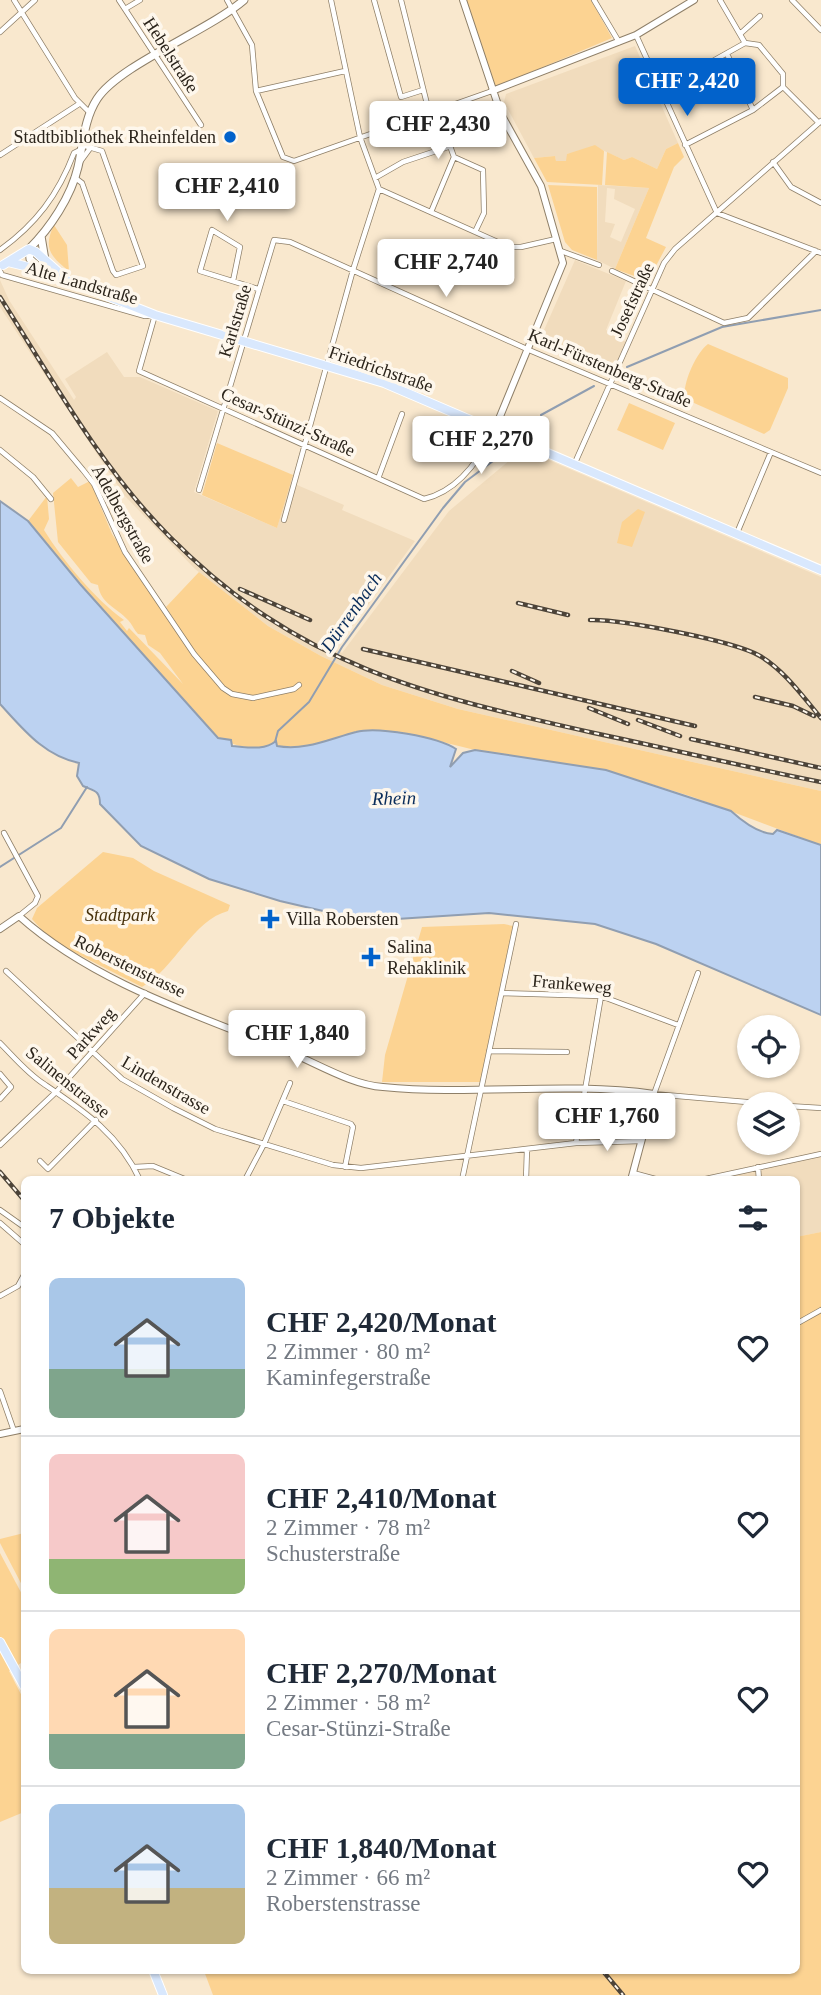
<!DOCTYPE html>
<html lang="de">
<meta charset="utf-8">
<style>
:root{--surface:#fff;--page:#f2f2f3;--text:#1f2937;--muted:#747a83;--line:#e0e1e3;--accent:#0262cb}
body{margin:0;font-family:Georgia,serif;background:var(--page);color:var(--text);height:100vh;display:flex;flex-direction:column;font-size:26px;white-space:nowrap}
*{box-sizing:border-box;margin:0}
p{font-size:23px;color:var(--muted)}
.icon{flex:none;width:38px;height:38px;fill:none;stroke:currentColor;stroke-width:2;stroke-linecap:round;stroke-linejoin:round}
.map{position:relative;flex:1;overflow:hidden}
.details{position:absolute;left:21px;top:1176px;width:779px;height:798px;display:flex;flex-direction:column;background:var(--surface);border-radius:10px;box-shadow:0 2px 5px #0004}
.details>*{flex:none}
.controls{position:absolute;left:737px;top:1015px;display:grid;gap:14px}
.controls a{display:grid;place-items:center;width:63px;height:63px;border-radius:50%;background:var(--surface);box-shadow:0 2px 5px #0004;font-size:35px}
.price{position:absolute;translate:-50% -60px;padding:0 16px;border-radius:7px;background:#fff;color:#222;font-size:23px;line-height:46px;filter:drop-shadow(0 2px 4px #0008)}
.price::after{content:'';position:absolute;left:50%;top:42px;width:21px;height:16px;margin-left:-10px;background:inherit;clip-path:polygon(0 0,100% 0,50% 100%)}
.price.selected{background:var(--accent);color:#fff}
ul{padding:0;list-style:none}
li{display:flex;align-items:center;gap:21px;height:175px;padding:0 28px}
li+li{border-top:2px solid var(--line)}
li span{display:grid;place-items:center;flex:none;width:196px;height:140px;border-radius:10px;color:#555}
li>.icon{margin-inline-start:auto}
span .icon{width:84px;height:84px;fill:#fffc;stroke-width:1}
li b{font-size:30px}
h2{display:flex;justify-content:space-between;align-items:center;height:84px;padding:0 28px;font-size:30px}
.map>svg:first-child{display:block}
.built{fill:#f1dcbd;fill-rule:evenodd}
.green{fill:#fcd392}
.water{fill:#bcd2f1;stroke:#909eb1;stroke-width:2}
.lines{fill:none;stroke-linecap:round;stroke-linejoin:round}
.stream{stroke:#909eb1;stroke-width:2}
.minor-casing{stroke:#8e7f68;stroke-width:6}
.tertiary-casing{stroke:#8e7f68;stroke-width:8}
.secondary-casing{stroke:#8e7f68;stroke-width:9}
.primary-casing{stroke:#fff;stroke-width:10}
.minor{stroke:#fff;stroke-width:4.5}
.tertiary{stroke:#fff;stroke-width:6}
.secondary{stroke:#fff;stroke-width:7}
.primary{stroke:#d9e8fd;stroke-width:8}
.rail-casing{stroke:#4d4439;stroke-width:4.5}
.rail{stroke:#fef7ec;stroke-width:2;stroke-dasharray:5;stroke-linecap:butt}
.poi-dot{fill:#0262cb;stroke:#fef7ec;stroke-width:2.5}
.labels{text-anchor:middle;dominant-baseline:central;stroke-width:7;stroke-linejoin:round;paint-order:stroke}
.street-label{font-size:18px;fill:#2b241b;stroke:#fef7ec}
.poi-label{font-size:18px;fill:#2b241b;stroke:#fef7ec;text-anchor:start}
.park-label{font-size:18px;font-style:italic;fill:#48320c;stroke:#fef7ec}
.water-label{font-size:19px;font-style:italic;fill:#092c5a;stroke:#fef7ec}
</style>
<div class="map">
<svg width="821" height="1995" viewBox="0 0 821 1995">
<rect width="100%" height="100%" fill="#f9e8ce"/>
<path class="built" d="M635 46 678 143 666 149 657 169 632 157 624 160 600 149 567 154V161H556L555 156 534 158 504 102 506 94Z
M598 185 649 188 615 269 597 260ZM607 188 615 189 614 199 635 209 621 242 610 237 615 224 605 222Z
M575 260 626 281 606 330 626 342 611 378 537 346Z
M0 280 9 300 74 400 76 397 65 379 107 352 124 377H140L218 411 194 492 277 528 290 482 344 505 342 510 415 541 338 646 336 649 342 653 449 511 523 449 821 577V791L458 709 382 685 321 656 268 626 195 569 124 495 0 307Z
M821 1156V1232L796 1237V1180H715L776 1163Z"/>
<path class="green" d="M466 0H591L612 38 493 88Z
M678 143 684 157 674 167 646 238 666 247 648 281 615 269 649 188 605 185 607 152 624 160 632 157 657 169 666 149Z
M595 145 604 151 602 185 547 182 534 158 555 156 556 161H566L567 154Z
M548 185 597 187V260L572 250 565 242Z
M54 225 67 245 69 271C50 256 43 248 54 225Z
M708 344 788 378V388L770 430 764 434 685 399C682 384 696 353 708 344Z
M629 403 675 423 663 450 617 430Z
M217 443 293 475 277 528 202 495Z
M71 478 78 487 90 481 112 534 200 665 229 694 236 695C204 677 186 637 166 607L199 572 268 626 321 656 382 685 458 709 821 791V845L693 797 606 770 475 750 410 734 358 731 327 743 288 748 276 746V742C258 755 235 745 218 738L80 584 28 521 47 496 49 519 44 530C64 562 94 598 124 620L120 622 127 631 129 628 183 684 160 653 148 645 145 635 138 634C134 630 132 624 128 620 116 607 101 604 98 585L91 583 58 542 53 493Z
M638 509 645 512 632 547 617 543 622 522Z
M103 852 133 858 154 871 230 905 228 911C193 920 175 968 142 987L52 941 32 919 37 908Z
M504 924 513 926 480 1082H382L385 1055 422 927Z
M821 1232V1995H213L204 1971 796 1970V1237Z
M24 1533V1589L0 1543V1539Z
M0 1553 24 1598V1661L9 1671 24 1700V1812L0 1822Z"/>
<path class="water" d="M0 501 28 521 80 584 218 738 231 740 232 746C247 747 264 751 276 741L277 746C305 751 329 739 356 732 377 726 438 737 456 749L450 767 463 753 475 750 606 770 731 811C742 821 757 833 773 834L777 830 821 845V1015L656 944 595 924 489 913 366 921 280 901 209 879 141 846 100 804C100 790 94 791 83 786L77 776 79 763C44 756 23 729 0 704Z"/>
<g class="lines">
<path class="stream" d="M627 367 722 327 821 310
M541 415 594 386
M275 742 278 731 309 702 342 647 443 508 465 482 513 446
M0 867 61 828 87 787"/>
<defs>
<path id="minor" d="M14 0 75 98 90 113
M119 0 201 125
M227 0 252 45 256 91 283 157 294 161 492 91
M331 0 360 137 379 189
M374 0 401 97 423 90
M401 0 429 112
M594 0 619 42
M720 0 745 43
M792 0 821 30
M125 9 140 0
M0 32 35 0
M740 34 760 16
M636 35 717 213 821 253
M728 56 753 110
M783 87 819 123
M661 90 745 43 759 45 783 74V87L753 110 685 145
M256 91 345 71
M0 155 79 104
M454 157 483 170 484 213 475 232
M80 162 91 147
M773 162 791 187 821 203
M74 177 82 183 113 271 116 275 143 266 102 151 82 145
M375 178 403 162 448 147
M379 189 509 247H521L556 239
M431 212 454 157 437 110
M0 250C36 224 58 195 74 153L80 150
M561 251 599 265
M0 271 2 275 145 316 155 315 139 371 424 499C458 491 479 461 493 431
M612 271 724 323 748 318 816 251
M233 281 240 247 212 230 200 271 258 289
M0 398 52 433 83 470 94 484 125 552 194 654 223 688 232 694 253 698 294 689 299 685
M0 450 33 477 51 499
M574 465 664 263 675 249 821 121
M379 476 402 414
M199 490 274 240 290 242 529 350 821 473
M284 520 353 270 379 189
M737 533 771 452
M4 833 38 896 35 903 19 916
M6 971 122 1079 173 1108 215 1129 333 1165 361 1168 576 1143 641 1141
M698 973 654 1094 770 1104
M502 993 601 996 678 1025
M0 1043C14 1057 27 1073 44 1084 84 1111 119 1134 140 1180
M489 1051 567 1052
M0 1074 11 1087 0 1099
M283 1101 351 1124 353 1127 345 1167
M788 1106 821 1108
M576 1143 601 996
M0 1145 57 1091 145 993
M40 1161 48 1169 96 1120
M134 1167 153 1166 187 1180
M758 1167 759 1180
M633 1173 659 1180
M245 1180 264 1144 290 1083
M462 1180 516 924
M526 1180 527 1149
M701 1180 821 1154
M0 1210 24 1227
M0 1223 24 1244
M0 1296 18 1286 24 1275
M796 1324 821 1310
M0 1391 14 1431"/>
<path id="tertiary" d="M463 0 501 114 541 186 563 263 494 431
M492 91 636 35 694 0
M0 929 19 916C94 983 197 1015 289 1052 318 1064 352 1085 383 1087 474 1096 564 1081 654 1094L631 1180
M0 1434 24 1429"/>
<path id="secondary" d="M41 236 45 260
M40 269 30 259 29 249C50 228 71 197 78 167 83 145 84 119 97 99 119 65 208 31 244 0"/>
<path id="primary" d="M8 262 41 270 155 315 384 383 821 570
M3 265 29 249 36 252 64 277
M0 1642 24 1686
M153 1970 163 1995"/>
</defs>
<use href="#minor" class="minor-casing"/>
<use href="#tertiary" class="tertiary-casing"/>
<use href="#secondary" class="secondary-casing"/>
<use href="#primary" class="primary-casing"/>
<use href="#minor" class="minor"/>
<use href="#tertiary" class="tertiary"/>
<use href="#secondary" class="secondary"/>
<use href="#primary" class="primary"/>
<defs>
<path id="rail" d="M0 297C52 379 101 468 170 537 298 666 425 695 594 733 670 749 745 767 821 782
M240 589 310 620
M518 603 568 615
M590 620C621 619 735 641 760 656 785 671 803 697 821 718
M363 649 695 726
M512 671 539 683
M755 697 793 706 814 716
M589 708 628 724
M638 720 680 736
M691 739 821 768
M0 1172 24 1200
M602 1970 623 1995"/>
</defs>
<use href="#rail" class="rail-casing"/>
<use href="#rail" class="rail"/>
</g>
<g class="poi-dot">
<circle cx="230" cy="137" r="7"/>
<path d="M266.5 908.5h7v7h7v7h-7v7h-7v-7h-7v-7h7z"/>
<path d="M367.5 946.5h7v7h7v7h-7v7h-7v-7h-7v-7h7z"/>
</g>
<g class="labels">
<g class="street-label">
<text transform="translate(171 55) rotate(57)">Hebelstraße</text>
<text transform="translate(82 283) rotate(16)">Alte Landstraße</text>
<text transform="translate(632 300) rotate(-65)">Josefstraße</text>
<text transform="translate(235 321) rotate(-73)">Karlstraße</text>
<text transform="translate(610 368) rotate(23)">Karl-Fürstenberg-Straße</text>
<text transform="translate(381 369) rotate(19)">Friedrichstraße</text>
<text transform="translate(288 422) rotate(24)">Cesar-Stünzi-Straße</text>
<text transform="translate(123 514) rotate(61)">Adelbergstraße</text>
<text transform="translate(130 966) rotate(26)">Roberstenstrasse</text>
<text transform="translate(572 984) rotate(5)">Frankeweg</text>
<text transform="translate(91 1033) rotate(-48)">Parkweg</text>
<text transform="translate(68 1082) rotate(39)">Salinenstrasse</text>
<text transform="translate(166 1085) rotate(30)">Lindenstrasse</text>
</g>
<g class="poi-label">
<text x="216" y="137" text-anchor="end">Stadtbibliothek Rheinfelden</text>
<text x="286" y="919">Villa Robersten</text>
<text x="387" y="947">Salina<tspan x="387" dy="21">Rehaklinik</tspan></text>
</g>
<g class="park-label">
<text x="120" y="915">Stadtpark</text>
</g>
<g class="water-label">
<text transform="translate(351 612) rotate(-55)">Dürrenbach</text>
<text transform="translate(394 798) rotate(-1)">Rhein</text>
</g>
</g>
</svg>
<div class="controls">
<a><svg class="icon" aria-label="locate" viewBox="0 0 24 24"><circle cx="12" cy="12" r="6"/><path d="M12 2v4M12 18v4M2 12h4M18 12h4"/></svg></a>
<a><svg class="icon" aria-label="layers" viewBox="0 0 24 24"><path d="M12 4l9 5-9 5-9-5zM3 14l9 5 9-5"/></svg></a>
</div>
<b class="price selected" style="left:687px;top:118px">CHF 2,420</b>
<b class="price" style="left:438px;top:161px">CHF 2,430</b>
<b class="price" style="left:227px;top:223px">CHF 2,410</b>
<b class="price" style="left:446px;top:299px">CHF 2,740</b>
<b class="price" style="left:481px;top:476px">CHF 2,270</b>
<b class="price" style="left:297px;top:1070px">CHF 1,840</b>
<b class="price" style="left:607px;top:1153px">CHF 1,760</b>
<section class="details">
<h2>7 Objekte<svg class="icon" aria-label="filters" viewBox="0 0 24 24"><path d="M4 7h16M4 17h16"/><circle cx="9" cy="7" r="2"/><circle cx="15" cy="17" r="2"/></svg></h2>
<ul>
<li><span style="background:linear-gradient(#a9c7e8 65%,#7fa58c 0)"><svg class="icon" aria-label="home" viewBox="0 0 24 24"><path d="M3 11l9-7 9 7M6 9v11h12V9"/></svg></span><div><b>CHF 2,420/Monat</b><p>2 Zimmer · 80 m²</p><p>Kaminfegerstraße</p></div><svg class="icon" aria-label="heart" viewBox="0 0 24 24"><path d="M12 20l-8-8c-3-5 5-10 8-4 3-6 11-1 8 4z"/></svg></li>
<li><span style="background:linear-gradient(#f6c9c9 75%,#8fb573 0)"><svg class="icon" aria-label="home" viewBox="0 0 24 24"><path d="M3 11l9-7 9 7M6 9v11h12V9"/></svg></span><div><b>CHF 2,410/Monat</b><p>2 Zimmer · 78 m²</p><p>Schusterstraße</p></div><svg class="icon" aria-label="heart" viewBox="0 0 24 24"><path d="M12 20l-8-8c-3-5 5-10 8-4 3-6 11-1 8 4z"/></svg></li>
<li><span style="background:linear-gradient(#ffd9b3 75%,#7fa58c 0)"><svg class="icon" aria-label="home" viewBox="0 0 24 24"><path d="M3 11l9-7 9 7M6 9v11h12V9"/></svg></span><div><b>CHF 2,270/Monat</b><p>2 Zimmer · 58 m²</p><p>Cesar-Stünzi-Straße</p></div><svg class="icon" aria-label="heart" viewBox="0 0 24 24"><path d="M12 20l-8-8c-3-5 5-10 8-4 3-6 11-1 8 4z"/></svg></li>
<li><span style="background:linear-gradient(#a9c7e8 60%,#c2b280 0)"><svg class="icon" aria-label="home" viewBox="0 0 24 24"><path d="M3 11l9-7 9 7M6 9v11h12V9"/></svg></span><div><b>CHF 1,840/Monat</b><p>2 Zimmer · 66 m²</p><p>Roberstenstrasse</p></div><svg class="icon" aria-label="heart" viewBox="0 0 24 24"><path d="M12 20l-8-8c-3-5 5-10 8-4 3-6 11-1 8 4z"/></svg></li>
</ul>
</section>
</div>
